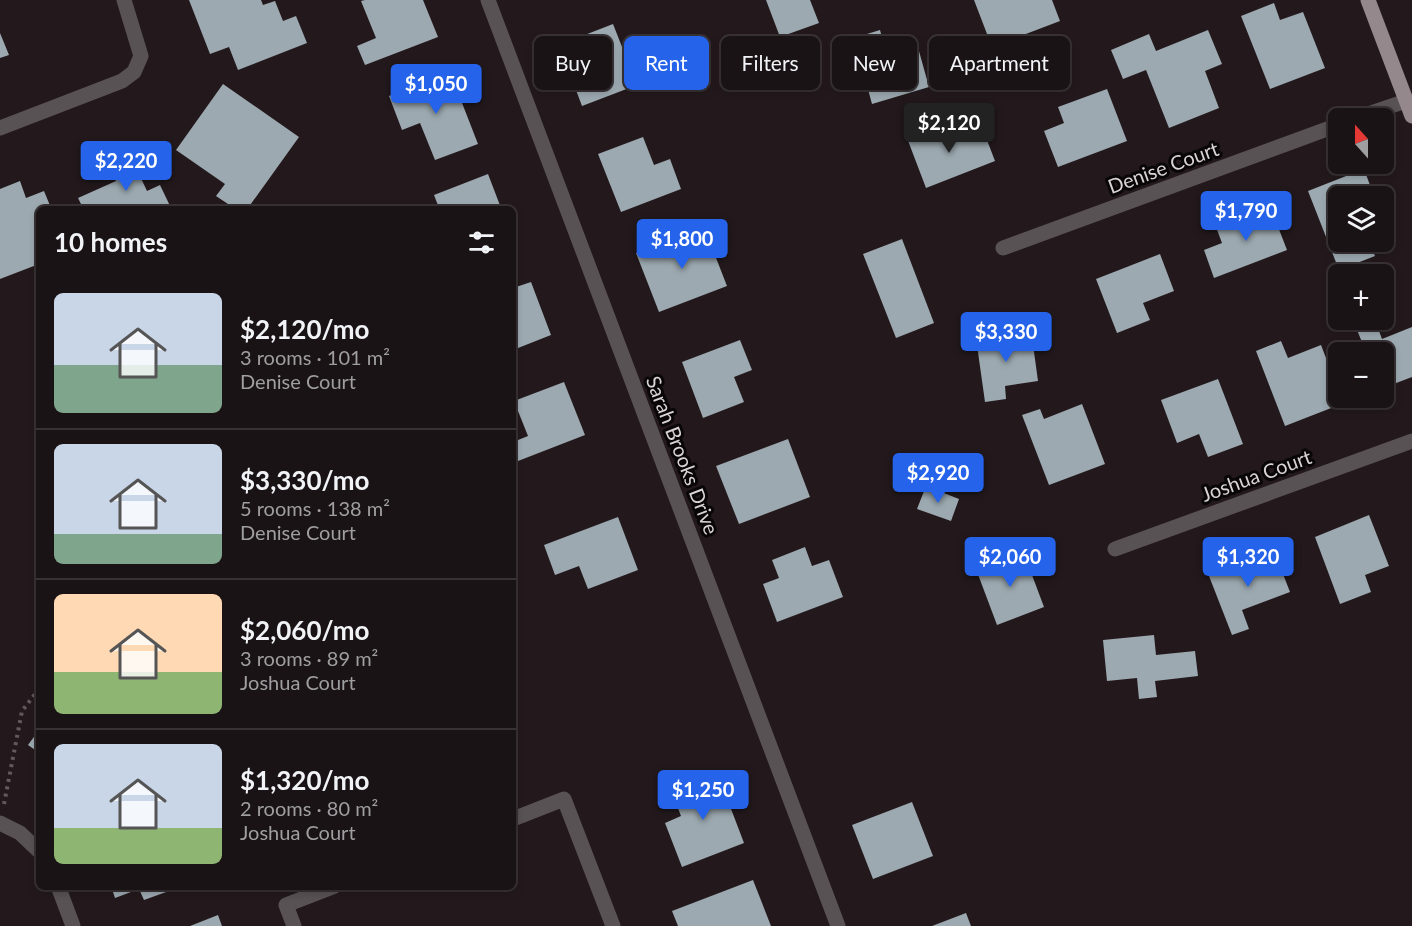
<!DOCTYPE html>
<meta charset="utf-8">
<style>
:root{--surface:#1a1315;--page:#272022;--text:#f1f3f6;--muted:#9f9ea0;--line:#383234;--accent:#2563eb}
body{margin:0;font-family:Lato,sans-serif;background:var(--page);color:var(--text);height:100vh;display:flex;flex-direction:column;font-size:22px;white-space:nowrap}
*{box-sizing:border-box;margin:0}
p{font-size:20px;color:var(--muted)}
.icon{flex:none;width:33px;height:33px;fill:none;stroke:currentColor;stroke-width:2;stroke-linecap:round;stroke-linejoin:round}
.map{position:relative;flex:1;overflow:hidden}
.drawer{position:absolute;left:36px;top:206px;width:480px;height:684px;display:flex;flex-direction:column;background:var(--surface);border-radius:9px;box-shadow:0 3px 9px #0003,0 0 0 2px var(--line)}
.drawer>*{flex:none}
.guide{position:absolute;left:534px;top:36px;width:570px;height:54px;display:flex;gap:12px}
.needle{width:39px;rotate:339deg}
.buttons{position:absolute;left:1328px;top:108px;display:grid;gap:12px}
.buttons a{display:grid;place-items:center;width:66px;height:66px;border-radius:9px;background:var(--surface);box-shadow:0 3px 9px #0003,0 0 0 2px var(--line);font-size:30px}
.price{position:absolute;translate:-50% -51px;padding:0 14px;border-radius:6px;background:var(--accent);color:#fff;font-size:20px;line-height:39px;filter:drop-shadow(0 2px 3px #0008)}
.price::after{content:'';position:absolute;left:50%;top:36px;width:18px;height:14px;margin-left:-9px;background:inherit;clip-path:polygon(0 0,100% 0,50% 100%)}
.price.on{background:#222;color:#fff}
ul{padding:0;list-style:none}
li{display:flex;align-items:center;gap:18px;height:150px;padding:0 18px}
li+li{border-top:2px solid var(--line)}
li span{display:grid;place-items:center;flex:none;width:168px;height:120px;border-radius:9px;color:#555}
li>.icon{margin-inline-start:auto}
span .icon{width:72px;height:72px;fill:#fffc;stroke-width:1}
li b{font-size:26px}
h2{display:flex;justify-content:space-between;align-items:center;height:72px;padding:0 18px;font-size:26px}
.pill{padding:0 21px;border-radius:9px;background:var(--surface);box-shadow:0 3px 9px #0003,0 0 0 2px var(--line);font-size:21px;line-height:54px}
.pill.on{background:var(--accent);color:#fff}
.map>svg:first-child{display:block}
.building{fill:#9ca9b0}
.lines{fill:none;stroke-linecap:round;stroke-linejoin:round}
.path{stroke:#62595c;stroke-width:4;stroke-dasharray:3 4.5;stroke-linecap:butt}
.minor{stroke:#585254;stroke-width:15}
.major{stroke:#94888c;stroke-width:15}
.labels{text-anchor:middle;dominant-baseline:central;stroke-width:6;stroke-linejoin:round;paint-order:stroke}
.street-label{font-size:20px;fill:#dbd4d6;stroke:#090607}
</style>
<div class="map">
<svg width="1412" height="926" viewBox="0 0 1412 926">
<rect width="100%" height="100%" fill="#23191c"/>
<path class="building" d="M189 0H261L263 5 275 1 283 21 296 16 307 43 238 70 229 47 210 54Z
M365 0H423L438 37 365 65 357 46 376 38 361 1Z
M766 0H810L819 23 780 37Z
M974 0H1052L1060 21 992 47Z
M1274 3 1280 20 1303 12 1325 68 1270 89 1241 16Z
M613 24 637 85 582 106 559 45Z
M880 30 886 52 917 44 929 87 872 104 854 38Z
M1208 30 1222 64 1205 71 1219 108 1169 128 1146 70 1123 79 1111 50 1149 34 1156 51Z
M0 33 9 55 0 58Z
M450 72 478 144 435 160 420 123 402 130 389 96Z
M223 84 299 137 248 208H234L216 196 225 184 176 150Z
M1107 89 1127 141 1058 167 1044 131 1064 123 1058 107Z
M940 126 946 141 982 127 995 161 926 188 907 138Z
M643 137 654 165 670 159 681 189 621 212 598 154Z
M132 159 147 191 160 185 171 208H83L78 198 116 181 111 169Z
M1364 169 1374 196H1338V242H1369L1375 256 1339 270 1308 191Z
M488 174 501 208H439L434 195Z
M20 181 26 198 44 191 51 208H39V264L0 279V189Z
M1270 206 1287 250 1214 278 1204 250 1222 243 1216 227Z
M704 227 727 286 659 312 636 253Z
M902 239 934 323 896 338 863 254Z
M1160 254 1174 291 1143 303 1150 320 1117 333 1096 279Z
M531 282 551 335 513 350V288Z
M1369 320H1375L1382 339 1412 327V377L1383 388V352H1366L1355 325Z
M1031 330 1038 381 1005 386 1006 399 985 402 976 338Z
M740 340 752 370 734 377 744 402 703 418 682 362Z
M1281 341 1288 358 1321 345 1338 389V398H1341L1344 403 1285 426 1256 351Z
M1218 379 1243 444 1208 457 1199 434 1177 443 1161 400Z
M564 382 585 435 518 461 513 442 528 436 514 401Z
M1082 404 1105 464 1049 485 1022 415 1040 409 1044 419Z
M788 439 810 497 739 524 716 466Z
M926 486 959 499 951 521 917 509Z
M1369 515 1389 566 1365 575 1371 592 1340 604 1315 537Z
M618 517 638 570 588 589 579 566 555 575 544 545Z
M805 547 812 566 829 560 843 597 777 622 763 584 779 578 772 560Z
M1023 551 1044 607 997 625 976 569Z
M1274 551 1290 592 1242 610 1249 629 1232 635 1209 576Z
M1154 635 1156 655 1195 651 1198 676 1155 681 1157 697 1139 699 1137 678 1107 681 1103 640Z
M39 730V757L36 755 38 752 28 745Z
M717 772 744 843 682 867 665 823 681 816 671 790Z
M912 802 933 856 873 879 852 825Z
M753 880 771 926H678L672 911Z
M111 886H180V887L144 900 139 889 115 898Z
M966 913 971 926H932Z
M218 915 222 926H190Z"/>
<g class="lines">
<path class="path" d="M37 507 39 509
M4 804 22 711 39 689"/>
<path class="minor" d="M488 0 838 926
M1356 118 1406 101
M0 128 122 81 134 72 141 56 124 0
M1003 248 1338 125
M1115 549 1412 441
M513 819 564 799 613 926
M0 823 20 833 39 851
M58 886 73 926
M294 926 286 905 335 886"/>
<path class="major" d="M1368 0 1412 116"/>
</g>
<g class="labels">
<g class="street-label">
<text transform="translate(1163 167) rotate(-20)">Denise Court</text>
<text transform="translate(683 455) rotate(69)">Sarah Brooks Drive</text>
<text transform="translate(1256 475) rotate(-20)">Joshua Court</text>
</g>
</g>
</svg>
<div class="buttons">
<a><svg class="needle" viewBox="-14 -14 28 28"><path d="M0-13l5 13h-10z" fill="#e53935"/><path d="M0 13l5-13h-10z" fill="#9f9ea0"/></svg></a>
<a><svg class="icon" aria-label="layers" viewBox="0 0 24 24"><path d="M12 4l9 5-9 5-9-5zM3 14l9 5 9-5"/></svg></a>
<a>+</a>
<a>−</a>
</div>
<b class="price" style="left:436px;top:115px">$1,050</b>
<b class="price on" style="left:949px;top:154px">$2,120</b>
<b class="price" style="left:126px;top:192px">$2,220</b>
<b class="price" style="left:1246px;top:242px">$1,790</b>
<b class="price" style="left:682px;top:270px">$1,800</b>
<b class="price" style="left:1006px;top:363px">$3,330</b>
<b class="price" style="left:938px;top:504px">$2,920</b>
<b class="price" style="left:1010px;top:588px">$2,060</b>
<b class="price" style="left:1248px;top:588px">$1,320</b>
<b class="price" style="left:703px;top:821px">$1,250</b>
<div class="guide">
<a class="pill">Buy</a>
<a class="pill on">Rent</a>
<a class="pill">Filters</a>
<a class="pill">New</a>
<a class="pill">Apartment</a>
</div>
<section class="drawer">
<h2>10 homes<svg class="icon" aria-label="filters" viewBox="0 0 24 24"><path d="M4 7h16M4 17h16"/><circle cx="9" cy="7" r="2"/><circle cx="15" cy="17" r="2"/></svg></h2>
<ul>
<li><span style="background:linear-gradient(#c9d6e8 60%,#7fa58c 0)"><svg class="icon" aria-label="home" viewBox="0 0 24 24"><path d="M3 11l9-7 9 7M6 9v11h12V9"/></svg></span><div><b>$2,120/mo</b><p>3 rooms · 101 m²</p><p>Denise Court</p></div></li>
<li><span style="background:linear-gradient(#c9d6e8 75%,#7fa58c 0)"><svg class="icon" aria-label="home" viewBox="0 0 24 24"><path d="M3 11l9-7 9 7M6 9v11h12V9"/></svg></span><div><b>$3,330/mo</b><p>5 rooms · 138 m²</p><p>Denise Court</p></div></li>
<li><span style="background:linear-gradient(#ffd9b3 65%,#8fb573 0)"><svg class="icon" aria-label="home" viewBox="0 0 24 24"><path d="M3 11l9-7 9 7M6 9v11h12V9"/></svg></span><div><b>$2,060/mo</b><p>3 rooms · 89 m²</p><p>Joshua Court</p></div></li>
<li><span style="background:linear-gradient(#c9d6e8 70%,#8fb573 0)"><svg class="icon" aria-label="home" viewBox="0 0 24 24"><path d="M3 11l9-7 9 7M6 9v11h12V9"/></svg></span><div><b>$1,320/mo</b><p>2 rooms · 80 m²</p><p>Joshua Court</p></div></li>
</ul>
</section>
</div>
